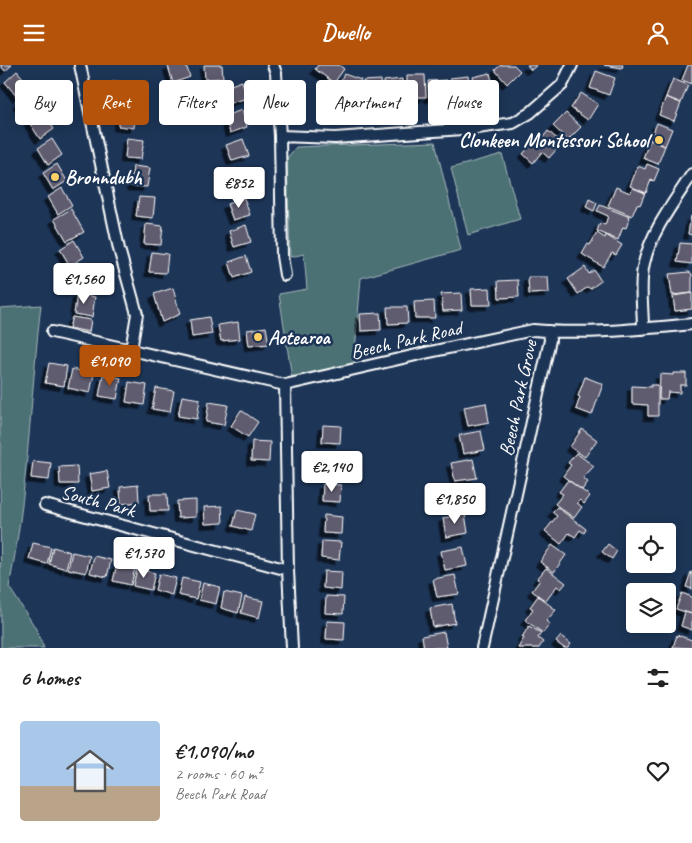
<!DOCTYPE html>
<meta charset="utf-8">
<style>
:root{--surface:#fff;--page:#f6f6f6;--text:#222;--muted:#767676;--line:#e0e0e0;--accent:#b45309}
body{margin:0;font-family:Caveat,sans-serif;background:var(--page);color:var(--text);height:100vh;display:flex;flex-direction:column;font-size:19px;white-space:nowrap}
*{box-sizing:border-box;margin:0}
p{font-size:16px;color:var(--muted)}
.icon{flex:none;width:28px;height:28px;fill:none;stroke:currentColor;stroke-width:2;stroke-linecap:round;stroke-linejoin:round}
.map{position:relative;height:583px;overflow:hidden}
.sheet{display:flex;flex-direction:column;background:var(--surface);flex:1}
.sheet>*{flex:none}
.top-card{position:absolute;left:15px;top:15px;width:662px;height:45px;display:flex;gap:10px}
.fabs{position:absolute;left:626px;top:458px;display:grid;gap:10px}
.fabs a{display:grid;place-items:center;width:50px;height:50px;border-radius:5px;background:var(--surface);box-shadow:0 2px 12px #0003;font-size:25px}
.price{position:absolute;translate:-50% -42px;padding:0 11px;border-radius:5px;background:#fff;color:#222;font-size:16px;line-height:32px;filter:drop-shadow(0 1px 2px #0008)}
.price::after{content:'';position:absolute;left:50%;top:30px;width:15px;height:11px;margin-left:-8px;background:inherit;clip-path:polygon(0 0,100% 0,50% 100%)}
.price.current{background:var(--accent);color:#fff}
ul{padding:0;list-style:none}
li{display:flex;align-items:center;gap:15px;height:125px;padding:0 20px}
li+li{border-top:1px solid var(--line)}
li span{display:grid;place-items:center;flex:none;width:140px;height:100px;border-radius:5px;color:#555}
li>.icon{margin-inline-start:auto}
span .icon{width:60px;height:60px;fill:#fffc;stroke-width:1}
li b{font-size:21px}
h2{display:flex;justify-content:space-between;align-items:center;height:60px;padding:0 20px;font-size:21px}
.pill{padding:0 18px;border-radius:5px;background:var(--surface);box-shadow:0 2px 12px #0003;font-size:18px;line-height:45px}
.pill.current{background:var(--accent);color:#fff}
header{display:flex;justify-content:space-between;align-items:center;height:65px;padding:0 20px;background:var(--accent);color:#fff;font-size:22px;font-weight:700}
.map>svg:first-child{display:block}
.green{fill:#4c7174;stroke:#a6b8ba}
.building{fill:#605b6f;stroke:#fff;filter:url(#shadow)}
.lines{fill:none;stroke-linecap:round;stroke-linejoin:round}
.street-casing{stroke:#fff;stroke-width:14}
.street{stroke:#1d3557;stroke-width:10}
.poi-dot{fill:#ffd166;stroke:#1d3557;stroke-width:2}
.labels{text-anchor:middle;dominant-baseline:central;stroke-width:5;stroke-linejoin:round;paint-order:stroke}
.poi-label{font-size:20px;font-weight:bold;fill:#fff;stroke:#1d3557;text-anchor:start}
.street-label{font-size:20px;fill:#fff;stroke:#1d3557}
</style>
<header><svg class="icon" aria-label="menu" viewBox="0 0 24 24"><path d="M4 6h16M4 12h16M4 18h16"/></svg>Dwello<svg class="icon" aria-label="person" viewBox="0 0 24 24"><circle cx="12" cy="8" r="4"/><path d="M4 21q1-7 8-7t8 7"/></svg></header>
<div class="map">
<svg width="692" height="583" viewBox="0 0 692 583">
<defs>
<filter id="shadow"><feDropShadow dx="-4.5" dy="4.5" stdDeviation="0" flood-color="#0009"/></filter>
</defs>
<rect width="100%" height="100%" fill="#1d3557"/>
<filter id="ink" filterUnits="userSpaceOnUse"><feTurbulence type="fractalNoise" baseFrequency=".02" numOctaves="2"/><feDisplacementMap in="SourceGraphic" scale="10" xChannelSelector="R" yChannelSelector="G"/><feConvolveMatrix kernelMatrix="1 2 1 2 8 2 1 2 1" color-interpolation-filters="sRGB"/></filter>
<g filter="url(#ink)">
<path class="green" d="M435 77 461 185 361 213 354 299 292 313 279 229 307 224 304 189 290 192 287 93 296 82Z
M502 89 520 154 468 170 451 103Z
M41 240C30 334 28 429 9 522L35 562 44 583H1L0 388 2 383 0 375V243Z"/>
<path class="building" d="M0 0H12L5 6Z
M171 0H186L190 12 173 18 168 1Z
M204 0H222L223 13 205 14Z
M318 0H339L344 4 334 18 315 4Z
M501 0H514L520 6 507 19 495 5Z
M527 0H537L531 5Z
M604 0H623L622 3Z
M688 0H692V19L682 15Z
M17 6 30 21 17 32 5 17Z
M596 6 615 13 609 30 590 23Z
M490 8 494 25 477 29 473 12Z
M344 9 361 15 354 31 337 25Z
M407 10H425L426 32H407Z
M468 11 470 28 453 31 450 13Z
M402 14 403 32 385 33 384 16Z
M673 14 688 20 681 38 666 32Z
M381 15 382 33 364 34 363 16Z
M446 15 447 32 429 33 428 16Z
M113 16 129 17 127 37 110 35Z
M242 16 247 33 230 38 225 22Z
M30 27 42 43 30 53 17 38Z
M581 28 598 39 588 55 571 43Z
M666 32 681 38 674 56 659 50Z
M120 42 136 43 134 63 118 61Z
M242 45 247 62 230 68 225 51Z
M43 48 54 64 40 74 29 57Z
M566 48 581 62 568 75 553 61Z
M657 58 672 64 665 81 650 75Z
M548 66 562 78 549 93 542 87 533 98 523 89 537 73 540 76Z
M127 73 144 75 141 94 125 93Z
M52 74 62 90 48 100 38 83Z
M243 74 249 91 232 96 226 80Z
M650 75 665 81 658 99 643 93Z
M57 99 67 116 53 125 43 108Z
M647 99 659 104 654 116 651 115 646 128 630 121 638 101 645 104Z
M133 101 150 103 147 122 131 121Z
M244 104 249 121 232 126 227 109Z
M616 122 630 128 633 123 645 128 640 140 637 139 632 151 608 141Z
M62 123 72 140 58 149 48 132Z
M139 132 155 133 153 153 136 151Z
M244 133 250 150 233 155 227 139Z
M589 134 597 138 594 146 586 142Z
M600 140 630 152 626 163 623 162 618 175 597 166 600 158 605 160 608 151 597 146Z
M71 144 84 167 67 176 54 154Z
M691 151H692V170L688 169Z
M146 159 163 161 161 180 144 179Z
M246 160 251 177 234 182 229 166Z
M597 168 605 173 606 170 622 180 616 190 612 188 603 202 582 189 588 179 590 180Z
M74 175 84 192 70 201 60 184Z
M680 178 692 179V199L677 197Z
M152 187 168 189 166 208 149 207Z
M246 191 251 207 234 213 229 197Z
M85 202 95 219 81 228 71 211Z
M585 202 589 209 594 205 601 216 590 224 588 222 578 229 568 214Z
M689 207 692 209V228L672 230 669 209Z
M528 212H548L549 228 529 229Z
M518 215 519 232 499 233 498 216Z
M173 223 180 249 162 257 154 229Z
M490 223 491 240H472L471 224Z
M461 228 462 245 443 246 441 229Z
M692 228V244L675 246 673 231Z
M77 229 95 232 92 252 74 249Z
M434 236 435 253H415L414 237Z
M387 242H407L408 258 388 259Z
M380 248 381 265 361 266 360 249Z
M72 252 91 255 89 267 69 263Z
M209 252 212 269 192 272 190 255Z
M238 257 240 274 221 276 218 260Z
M266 262 269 279 249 281 247 265Z
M49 298 67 301 64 321 45 318Z
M72 304 94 309 90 328 68 323Z
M673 308H686V320H680V328L668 327 667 334H659L660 309 673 310Z
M103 310 121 313 117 334 99 331Z
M585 312 603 319 592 350 576 344 580 332 578 331Z
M129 317 147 320 144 340 126 337Z
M651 320H658V351H648V340L632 339V321L651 322Z
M156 323 174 326 170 347 152 344Z
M182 331 200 334 197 354 178 351Z
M209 337 228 340 224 360 206 357Z
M486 338 489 357 468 361 464 342Z
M241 345 258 357 248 372 231 361Z
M323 360 341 361 340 378 322 377Z
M582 364 597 375 585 392 570 382Z
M481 366 485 385 463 389 459 370Z
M252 376 270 377 269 397 251 396Z
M576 388 594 401 583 413 588 417 582 425 563 411 571 400 568 398Z
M324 391 342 392 341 409 323 408Z
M473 394 477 413 455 416 451 398Z
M33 396 51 398 49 415 31 413Z
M77 401 78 419H60L59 402Z
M107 406 110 423 92 426 89 409Z
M568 415 590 431 584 439 580 435 577 438 582 442 574 453 555 439 563 429 559 427Z
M323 419 341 420 340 437 322 436Z
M138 420 139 437 121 439 120 422Z
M473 422 476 440 454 444 451 425Z
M149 429H167L168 446H150Z
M196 435V452L178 453 177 436Z
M222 441 223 458 205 459 204 442Z
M557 442 586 464 584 468 580 465 575 472 569 468 561 479 545 466 557 451 552 447Z
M237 445 255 449 251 466 233 461Z
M465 449 468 468 446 472 443 453Z
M324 450 342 452 341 469 323 468Z
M322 476 341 477 339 495 321 493Z
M33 478 51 482 47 499 29 494Z
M608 479 617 486 612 494 602 487Z
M552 480 566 490 554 507 540 497Z
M53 482 70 487 66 504 49 499Z
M463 482 467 501 445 505 441 486Z
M72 487 90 491 86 508 68 504Z
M94 491 111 495 107 512 90 508Z
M117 499 135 503 131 520 113 516Z
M546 503 566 518 561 524 557 521 546 536 532 526 540 515 537 514Z
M137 504 155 508 151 525 133 521Z
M324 506 342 507 341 525 323 523Z
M691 507H692V524L686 522Z
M159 509 176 513 172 530 155 525Z
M455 510 459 529 437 532 433 514Z
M182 513 200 517 196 534 178 530Z
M203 518 220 522 216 539 199 535Z
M224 527 242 531 238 548 221 543Z
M682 528 692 532V549L676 544Z
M326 531 344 532 343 549 325 548Z
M538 531 556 545 546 556 550 559 543 568 525 555 533 544 530 542Z
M245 532 263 536 259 553 241 548Z
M452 539 455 558 433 562 430 543Z
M685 547 692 549V565L681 561Z
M327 556 345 557 344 575 326 574Z
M529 561 541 568 538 573 543 577 539 583H518L524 573 522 572Z
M444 567 447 583H424L422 571Z
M677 570 692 575V583L673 582Z
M561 571 571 579 568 583H564L556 577Z"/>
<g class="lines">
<defs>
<path id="street" d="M80 0 119 184 137 249 131 285
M273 0 276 8 280 71 282 191 285 210
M280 71 335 73 477 63 513 58 530 48 562 20 572 0
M643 264C643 243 639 219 644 198 652 165 674 137 692 109
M52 267 285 320 425 288 533 265C585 270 640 264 692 259
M285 320 288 505 292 583
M45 440 288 505
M482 583 550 275 549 266"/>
</defs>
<use href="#street" class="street-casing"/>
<use href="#street" class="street"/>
</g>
</g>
<g class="poi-dot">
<circle cx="659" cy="75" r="5"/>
<circle cx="55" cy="112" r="5"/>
<circle cx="258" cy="272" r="5"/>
</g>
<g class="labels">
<g class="poi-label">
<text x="649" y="75" text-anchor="end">Clonkeen Montessori School</text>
<text x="65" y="112">Bronndubh</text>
<text x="268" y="272">Aotearoa</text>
</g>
<g class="street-label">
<text transform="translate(406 275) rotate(-13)">Beech Park Road</text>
<text transform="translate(518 333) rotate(-78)">Beech Park Grove</text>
<text transform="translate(98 436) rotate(15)">South Park</text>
</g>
</g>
</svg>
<div class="fabs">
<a><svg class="icon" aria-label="locate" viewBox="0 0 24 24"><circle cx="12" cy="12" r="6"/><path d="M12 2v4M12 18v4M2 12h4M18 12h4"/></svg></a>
<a><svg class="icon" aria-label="layers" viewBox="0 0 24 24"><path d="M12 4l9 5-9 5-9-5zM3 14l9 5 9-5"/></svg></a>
</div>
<b class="price" style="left:239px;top:144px">€852</b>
<b class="price" style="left:84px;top:240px">€1,560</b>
<b class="price current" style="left:110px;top:322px">€1,090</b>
<b class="price" style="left:332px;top:428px">€2,140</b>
<b class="price" style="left:455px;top:460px">€1,850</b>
<b class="price" style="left:144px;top:514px">€1,570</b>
<div class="top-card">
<a class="pill">Buy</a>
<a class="pill current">Rent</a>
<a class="pill">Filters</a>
<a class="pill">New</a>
<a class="pill">Apartment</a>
<a class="pill">House</a>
</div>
</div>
<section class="sheet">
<h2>6 homes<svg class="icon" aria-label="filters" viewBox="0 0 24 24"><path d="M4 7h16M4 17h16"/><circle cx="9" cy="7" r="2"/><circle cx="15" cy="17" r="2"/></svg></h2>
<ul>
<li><span style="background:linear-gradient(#a9c7e8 65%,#b9a48a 0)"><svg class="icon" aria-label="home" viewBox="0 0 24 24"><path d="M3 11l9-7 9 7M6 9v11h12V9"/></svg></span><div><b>€1,090/mo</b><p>2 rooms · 60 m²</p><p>Beech Park Road</p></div><svg class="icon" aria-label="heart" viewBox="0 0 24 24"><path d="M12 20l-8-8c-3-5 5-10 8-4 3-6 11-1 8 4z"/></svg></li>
</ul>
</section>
